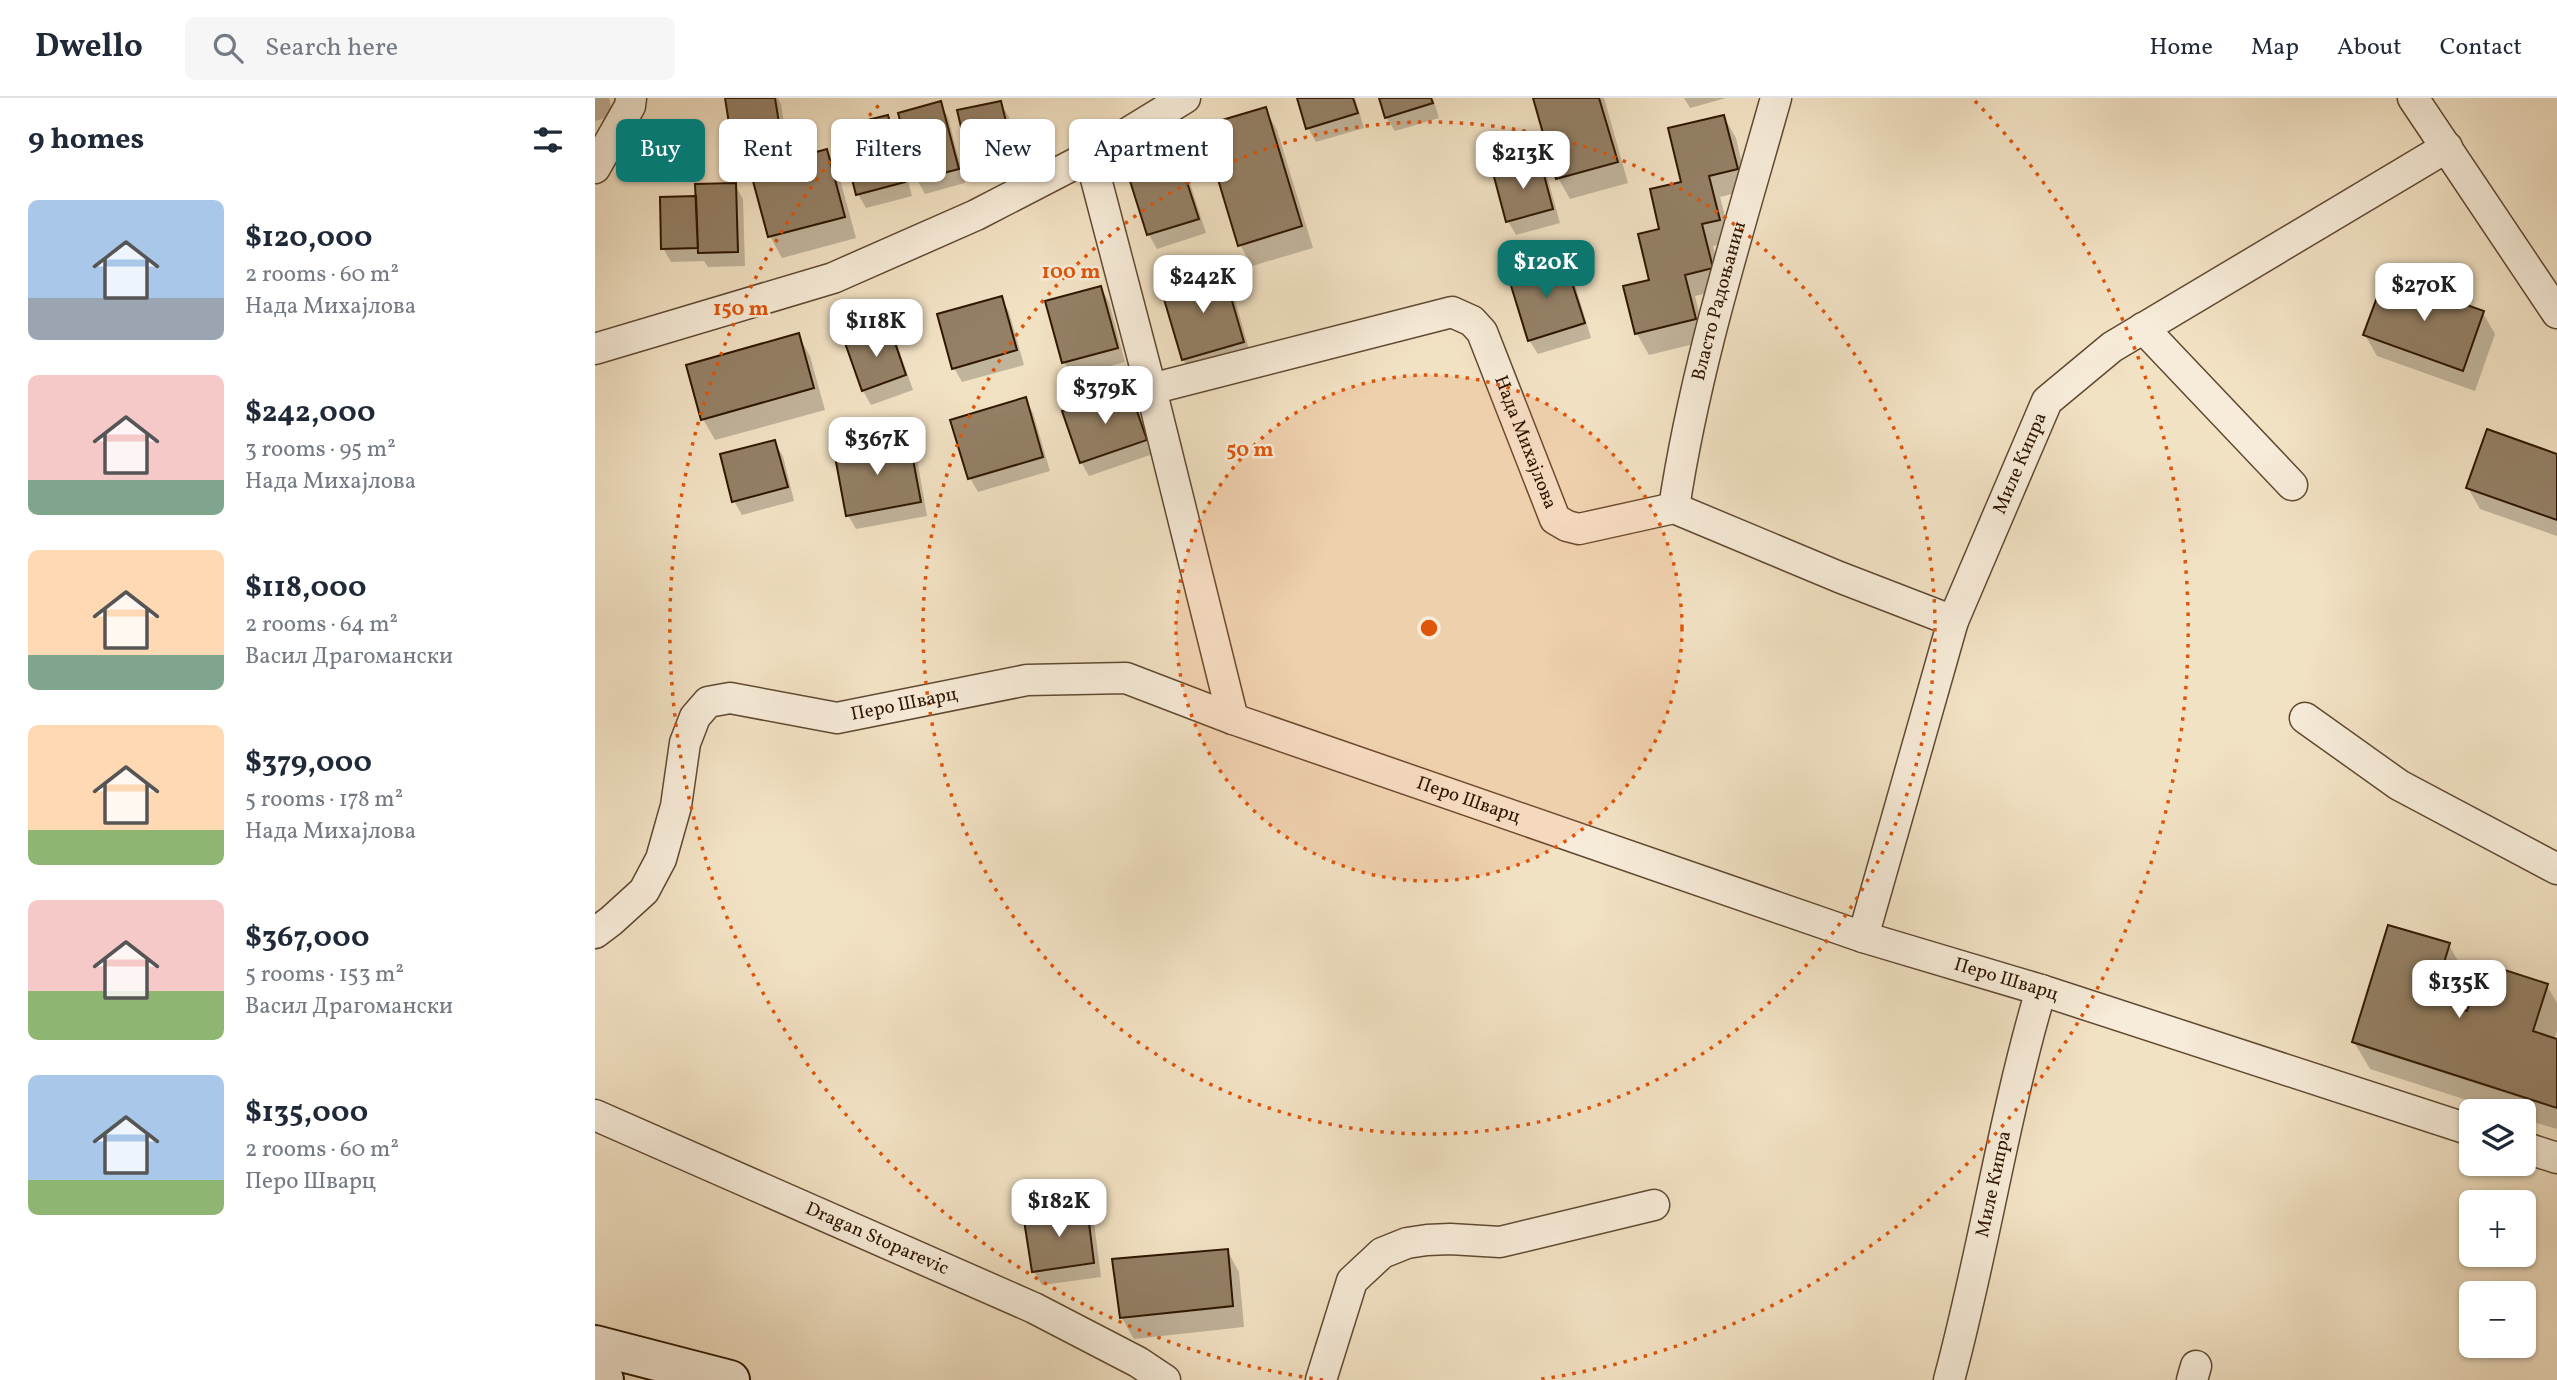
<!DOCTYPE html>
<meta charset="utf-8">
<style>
:root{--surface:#fff;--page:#f6f6f7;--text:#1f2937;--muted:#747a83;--line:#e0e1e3;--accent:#0f766e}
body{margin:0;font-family:Vollkorn,serif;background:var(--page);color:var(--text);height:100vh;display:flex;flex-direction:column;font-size:26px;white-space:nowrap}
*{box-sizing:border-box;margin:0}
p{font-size:23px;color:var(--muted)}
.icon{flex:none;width:38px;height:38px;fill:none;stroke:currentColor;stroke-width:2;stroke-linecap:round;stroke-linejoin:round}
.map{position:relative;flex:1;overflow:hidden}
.side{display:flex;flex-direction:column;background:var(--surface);width:595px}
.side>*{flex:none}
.guide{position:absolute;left:21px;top:21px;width:665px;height:63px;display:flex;gap:14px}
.fabs{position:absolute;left:1864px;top:1001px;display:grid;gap:14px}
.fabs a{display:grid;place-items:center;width:77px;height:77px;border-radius:10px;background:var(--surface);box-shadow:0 2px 5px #0004;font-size:35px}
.price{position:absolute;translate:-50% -60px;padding:0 16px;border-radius:14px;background:#fff;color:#222;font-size:23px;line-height:46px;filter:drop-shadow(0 2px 4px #0008)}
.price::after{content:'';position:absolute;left:50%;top:42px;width:21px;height:16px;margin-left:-10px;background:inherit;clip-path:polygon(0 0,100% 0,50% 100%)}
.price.selected{background:var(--accent);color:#fff}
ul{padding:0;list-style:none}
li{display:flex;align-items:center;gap:21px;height:175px;padding:0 28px}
li span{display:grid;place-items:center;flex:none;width:196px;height:140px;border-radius:10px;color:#555}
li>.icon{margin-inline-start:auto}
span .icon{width:84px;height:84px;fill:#fffc;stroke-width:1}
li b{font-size:30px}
h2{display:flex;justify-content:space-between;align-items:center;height:84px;padding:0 28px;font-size:30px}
.chip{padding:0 24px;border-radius:10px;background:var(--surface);box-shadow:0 2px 5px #0004;font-size:24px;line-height:63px}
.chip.selected{background:var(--accent);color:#fff}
header{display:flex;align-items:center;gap:42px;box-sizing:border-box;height:98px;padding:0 35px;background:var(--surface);border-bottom:2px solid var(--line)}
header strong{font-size:33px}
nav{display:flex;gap:38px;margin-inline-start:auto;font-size:24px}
.search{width:490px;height:63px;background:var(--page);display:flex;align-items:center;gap:18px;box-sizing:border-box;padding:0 24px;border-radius:10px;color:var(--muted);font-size:26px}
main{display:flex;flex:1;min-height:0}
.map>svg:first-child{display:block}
.shadow{fill:#0003}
.building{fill:#948066;stroke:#2f1601;stroke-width:2}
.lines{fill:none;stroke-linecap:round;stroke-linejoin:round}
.street-casing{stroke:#604932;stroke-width:33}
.secondary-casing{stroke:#2f1601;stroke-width:42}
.street{stroke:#f7ecd9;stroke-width:30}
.secondary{stroke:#f7ecd9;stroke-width:38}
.ring{fill:none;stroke:#df560b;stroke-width:3.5;stroke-dasharray:3.5 7}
.labels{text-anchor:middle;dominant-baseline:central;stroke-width:5;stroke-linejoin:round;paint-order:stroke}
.street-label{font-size:19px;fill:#2f1601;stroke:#f7ecd9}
.centre{fill:#df560b;stroke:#f7ecd9;stroke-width:3.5}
.ring-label{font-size:21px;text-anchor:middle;font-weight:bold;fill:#df560b;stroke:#f7ecd9;stroke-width:5;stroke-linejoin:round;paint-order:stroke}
</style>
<header>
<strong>Dwello</strong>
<div class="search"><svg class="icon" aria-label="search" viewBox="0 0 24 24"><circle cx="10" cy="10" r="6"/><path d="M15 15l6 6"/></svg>Search here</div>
<nav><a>Home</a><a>Map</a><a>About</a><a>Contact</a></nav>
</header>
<main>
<section class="side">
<h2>9 homes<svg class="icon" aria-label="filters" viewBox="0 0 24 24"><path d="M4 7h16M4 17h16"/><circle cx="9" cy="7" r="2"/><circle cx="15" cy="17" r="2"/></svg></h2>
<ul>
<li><span style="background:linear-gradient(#a9c7e8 70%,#9aa5b1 0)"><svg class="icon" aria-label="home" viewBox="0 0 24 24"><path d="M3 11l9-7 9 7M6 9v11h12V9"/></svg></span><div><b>$120,000</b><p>2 rooms · 60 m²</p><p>Нада Михајлова</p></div></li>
<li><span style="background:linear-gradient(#f6c9c9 75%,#7fa58c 0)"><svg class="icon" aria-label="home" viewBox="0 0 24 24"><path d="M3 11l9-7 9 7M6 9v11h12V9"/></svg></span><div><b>$242,000</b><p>3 rooms · 95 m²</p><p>Нада Михајлова</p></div></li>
<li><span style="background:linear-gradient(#ffd9b3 75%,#7fa58c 0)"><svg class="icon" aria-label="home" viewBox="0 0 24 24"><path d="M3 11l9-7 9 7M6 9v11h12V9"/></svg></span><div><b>$118,000</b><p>2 rooms · 64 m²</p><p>Васил Драгомански</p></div></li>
<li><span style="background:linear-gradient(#ffd9b3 75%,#8fb573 0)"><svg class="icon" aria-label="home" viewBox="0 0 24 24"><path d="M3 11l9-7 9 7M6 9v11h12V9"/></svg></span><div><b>$379,000</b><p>5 rooms · 178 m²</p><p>Нада Михајлова</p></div></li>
<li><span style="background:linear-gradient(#f6c9c9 65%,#8fb573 0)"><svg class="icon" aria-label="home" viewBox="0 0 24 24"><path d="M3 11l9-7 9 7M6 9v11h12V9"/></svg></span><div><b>$367,000</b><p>5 rooms · 153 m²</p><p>Васил Драгомански</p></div></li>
<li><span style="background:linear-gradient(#a9c7e8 75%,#8fb573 0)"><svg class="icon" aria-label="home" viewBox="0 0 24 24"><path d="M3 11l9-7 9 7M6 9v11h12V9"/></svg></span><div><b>$135,000</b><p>2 rooms · 60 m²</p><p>Перо Шварц</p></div></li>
</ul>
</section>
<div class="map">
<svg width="1962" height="1282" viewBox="0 0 1962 1282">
<rect width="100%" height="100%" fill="#f2e2c4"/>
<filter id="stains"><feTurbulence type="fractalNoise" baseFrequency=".00286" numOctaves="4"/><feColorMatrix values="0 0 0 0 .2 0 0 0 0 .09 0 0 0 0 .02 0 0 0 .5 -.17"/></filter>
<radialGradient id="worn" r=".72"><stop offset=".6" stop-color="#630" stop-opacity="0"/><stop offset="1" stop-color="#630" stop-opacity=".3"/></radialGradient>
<path class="shadow" d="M0 0H14L18 18 0 23Z
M132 0H183L186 6 195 63 231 53 243 74 261 140 187 160 175 138 158 76 149 78 141 64Z
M704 0H760L769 30 721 44 713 30Z
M785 0H838L844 20 800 33 791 19Z
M940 0H1009L1033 85 975 101 963 80Z
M1089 0H1131L1095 10Z
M405 5 414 19 421 54 381 63 373 49Z
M345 6 353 19 370 85 330 96 322 82Z
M670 11 682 32 718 150 657 168 645 147Z
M292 19 300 33 317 98 271 110 263 96Z
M1129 19 1141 40 1153 92 1125 99 1136 143 1118 148 1129 191 1100 198 1111 243 1054 257 1042 236 1031 189 1056 183 1067 132 1088 85Z
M944 64 952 78 965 125 921 137 913 123Z
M585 68 594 82 611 135 562 151 554 137 537 84Z
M140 87 148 101 150 168 113 169 109 163 76 164 68 150 103 99Z
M969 162 977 176 996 240 943 256 934 242Z
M628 174 636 188 656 258 596 275 588 261Z
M506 190 514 204 530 264 477 278 469 264Z
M406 200 414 214 429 267 367 284 359 270Z
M1888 215 1900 236 1880 293 1782 258 1770 237Z
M294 232 302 246 318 292 276 307 268 293 252 246Z
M203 237 215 258 230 312 120 342 108 321Z
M533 293 541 307 558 356 494 378 486 364Z
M430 301 438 315 455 373 383 394 375 380Z
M313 341 321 355 332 418 261 431 253 417Z
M179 344 188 358 199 403 147 417 139 403Z
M1962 358V438L1885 411 1873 390Z
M1854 847 1869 874 1859 910 1873 915 1952 888 1962 905V933L1959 942 1962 943V1031L1928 1021V1013H1906L1775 971 1759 944Z
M491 1110 499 1124 506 1179 447 1187 439 1173Z
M632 1152 644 1174 649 1229 539 1241 527 1220Z"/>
<path class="building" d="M130 0H180L189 56 140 64Z
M702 0H758L763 15 711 31Z
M784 0H836L838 5 790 20Z
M938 0H1004L1023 64 961 81Z
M346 3 364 71 321 82 303 15Z
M406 3 415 40 371 50 362 12Z
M671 9 707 128 643 148 607 28Z
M293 17 310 84 261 97 244 29Z
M1129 17 1143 71 1114 78 1125 122 1107 126 1118 170 1090 177 1101 221 1040 236 1028 188 1054 182 1043 136 1064 131 1055 91 1086 84 1073 30Z
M232 51 250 119 173 139 155 72Z
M945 62 958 111 911 124 898 75Z
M586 66 604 121 552 137 535 83Z
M141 85 143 154 103 155 100 86Z
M101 98 103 150 66 151 65 99Z
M969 160 990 225 933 243 913 178Z
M628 172 649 244 587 262 566 191Z
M1790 178 1889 213 1868 273 1768 237Z
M506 188 523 250 467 265 450 203Z
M407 198 422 252 357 271 342 216Z
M295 230 311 277 267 293 250 245Z
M204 235 219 290 106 322 91 267Z
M534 290 552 342 485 365 467 313Z
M431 299 448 359 373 381 355 322Z
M1892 331 1962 356V422L1871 390Z
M314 340 326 404 251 418 239 353Z
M180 342 193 389 137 404 125 356Z
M1793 827 1855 845 1838 901 1872 913 1888 865 1953 886 1938 933 1962 941V1010L1757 944Z
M492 1109 499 1165 437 1174 428 1116Z
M633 1151 638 1208 525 1220 517 1161Z"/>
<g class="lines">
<defs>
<g id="street">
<path d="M1818 0 1962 215"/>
<path d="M495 58 556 291 638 621"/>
<path d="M0 70 35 8 36 0"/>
<path d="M1548 230 1697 387"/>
<path d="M0 251 238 180 381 117 495 58 590 0"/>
<path id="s1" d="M556 291 857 214 877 223 887 234 960 421 972 428 984 431 1079 410 1244 479 1358 523"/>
<path id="s2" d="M1079 410C1100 270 1143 135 1181 0"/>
<path d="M1710 620 1804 687 1962 771"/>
<path id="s3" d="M0 835 16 823 49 793 66 761 81 708 90 645 100 619 113 604 135 600 242 620 432 582 531 580 638 621 1268 839 1446 892 1876 1032"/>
<path id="s4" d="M1268 839 1358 523 1452 303 1517 249 1852 49"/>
<path id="s5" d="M0 1017 439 1210 543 1264 570 1282"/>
<path d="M1928 1049 1962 1060"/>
<path d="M726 1282 757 1183 787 1155 812 1145 832 1142 855 1141 905 1144 1059 1107"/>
<path id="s6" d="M1354 1282C1389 1153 1408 1020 1446 892"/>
<path d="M1597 1282 1601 1268"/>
</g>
<path id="secondary" d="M0 1247 135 1282
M0 1280 9 1282"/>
</defs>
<use href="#street" class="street-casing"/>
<use href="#secondary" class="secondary-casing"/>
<use href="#street" class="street"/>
<use href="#secondary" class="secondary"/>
</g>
<circle cx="834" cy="530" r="253" fill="#df560b" fill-opacity=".12"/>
<g class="ring">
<circle cx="834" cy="530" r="253"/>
<circle cx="834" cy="530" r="506"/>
<path d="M728 1282A759 759 0 0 1 288 3M1380 3A759 759 0 0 1 940 1282"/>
</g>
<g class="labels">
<g class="street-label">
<text stroke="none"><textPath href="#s2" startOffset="212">Власто Радоњанин</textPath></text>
<text stroke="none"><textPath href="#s1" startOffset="466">Нада Михајлова</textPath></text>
<text stroke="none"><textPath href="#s4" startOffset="500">Миле Кипра</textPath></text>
<text stroke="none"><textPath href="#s3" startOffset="467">Перо Шварц</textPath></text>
<text stroke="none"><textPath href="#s3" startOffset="1055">Перо Шварц</textPath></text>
<text stroke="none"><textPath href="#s3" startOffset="1622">Перо Шварц</textPath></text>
<text stroke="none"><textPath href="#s6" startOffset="201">Миле Кипра</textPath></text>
<text stroke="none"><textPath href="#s5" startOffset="308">Dragan Stoparevic</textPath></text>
</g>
</g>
<circle cx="834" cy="530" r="10" class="centre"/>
<g class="ring-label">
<text x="476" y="180">100 m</text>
<text x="146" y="217">150 m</text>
<text x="655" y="358">50 m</text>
</g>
<rect width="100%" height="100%" filter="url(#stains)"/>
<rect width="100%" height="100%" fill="url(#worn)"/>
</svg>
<div class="fabs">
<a><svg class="icon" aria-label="layers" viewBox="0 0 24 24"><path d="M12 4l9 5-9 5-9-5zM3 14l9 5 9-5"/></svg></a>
<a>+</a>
<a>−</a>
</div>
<b class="price" style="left:928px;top:93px">$213K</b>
<b class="price selected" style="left:951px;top:202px">$120K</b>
<b class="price" style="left:608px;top:217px">$242K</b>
<b class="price" style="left:1829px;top:225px">$270K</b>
<b class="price" style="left:281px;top:261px">$118K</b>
<b class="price" style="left:510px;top:328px">$379K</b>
<b class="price" style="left:282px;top:379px">$367K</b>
<b class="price" style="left:1864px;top:922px">$135K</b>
<b class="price" style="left:464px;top:1141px">$182K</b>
<div class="guide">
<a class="chip selected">Buy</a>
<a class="chip">Rent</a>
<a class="chip">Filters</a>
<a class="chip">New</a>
<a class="chip">Apartment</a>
</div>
</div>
</main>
